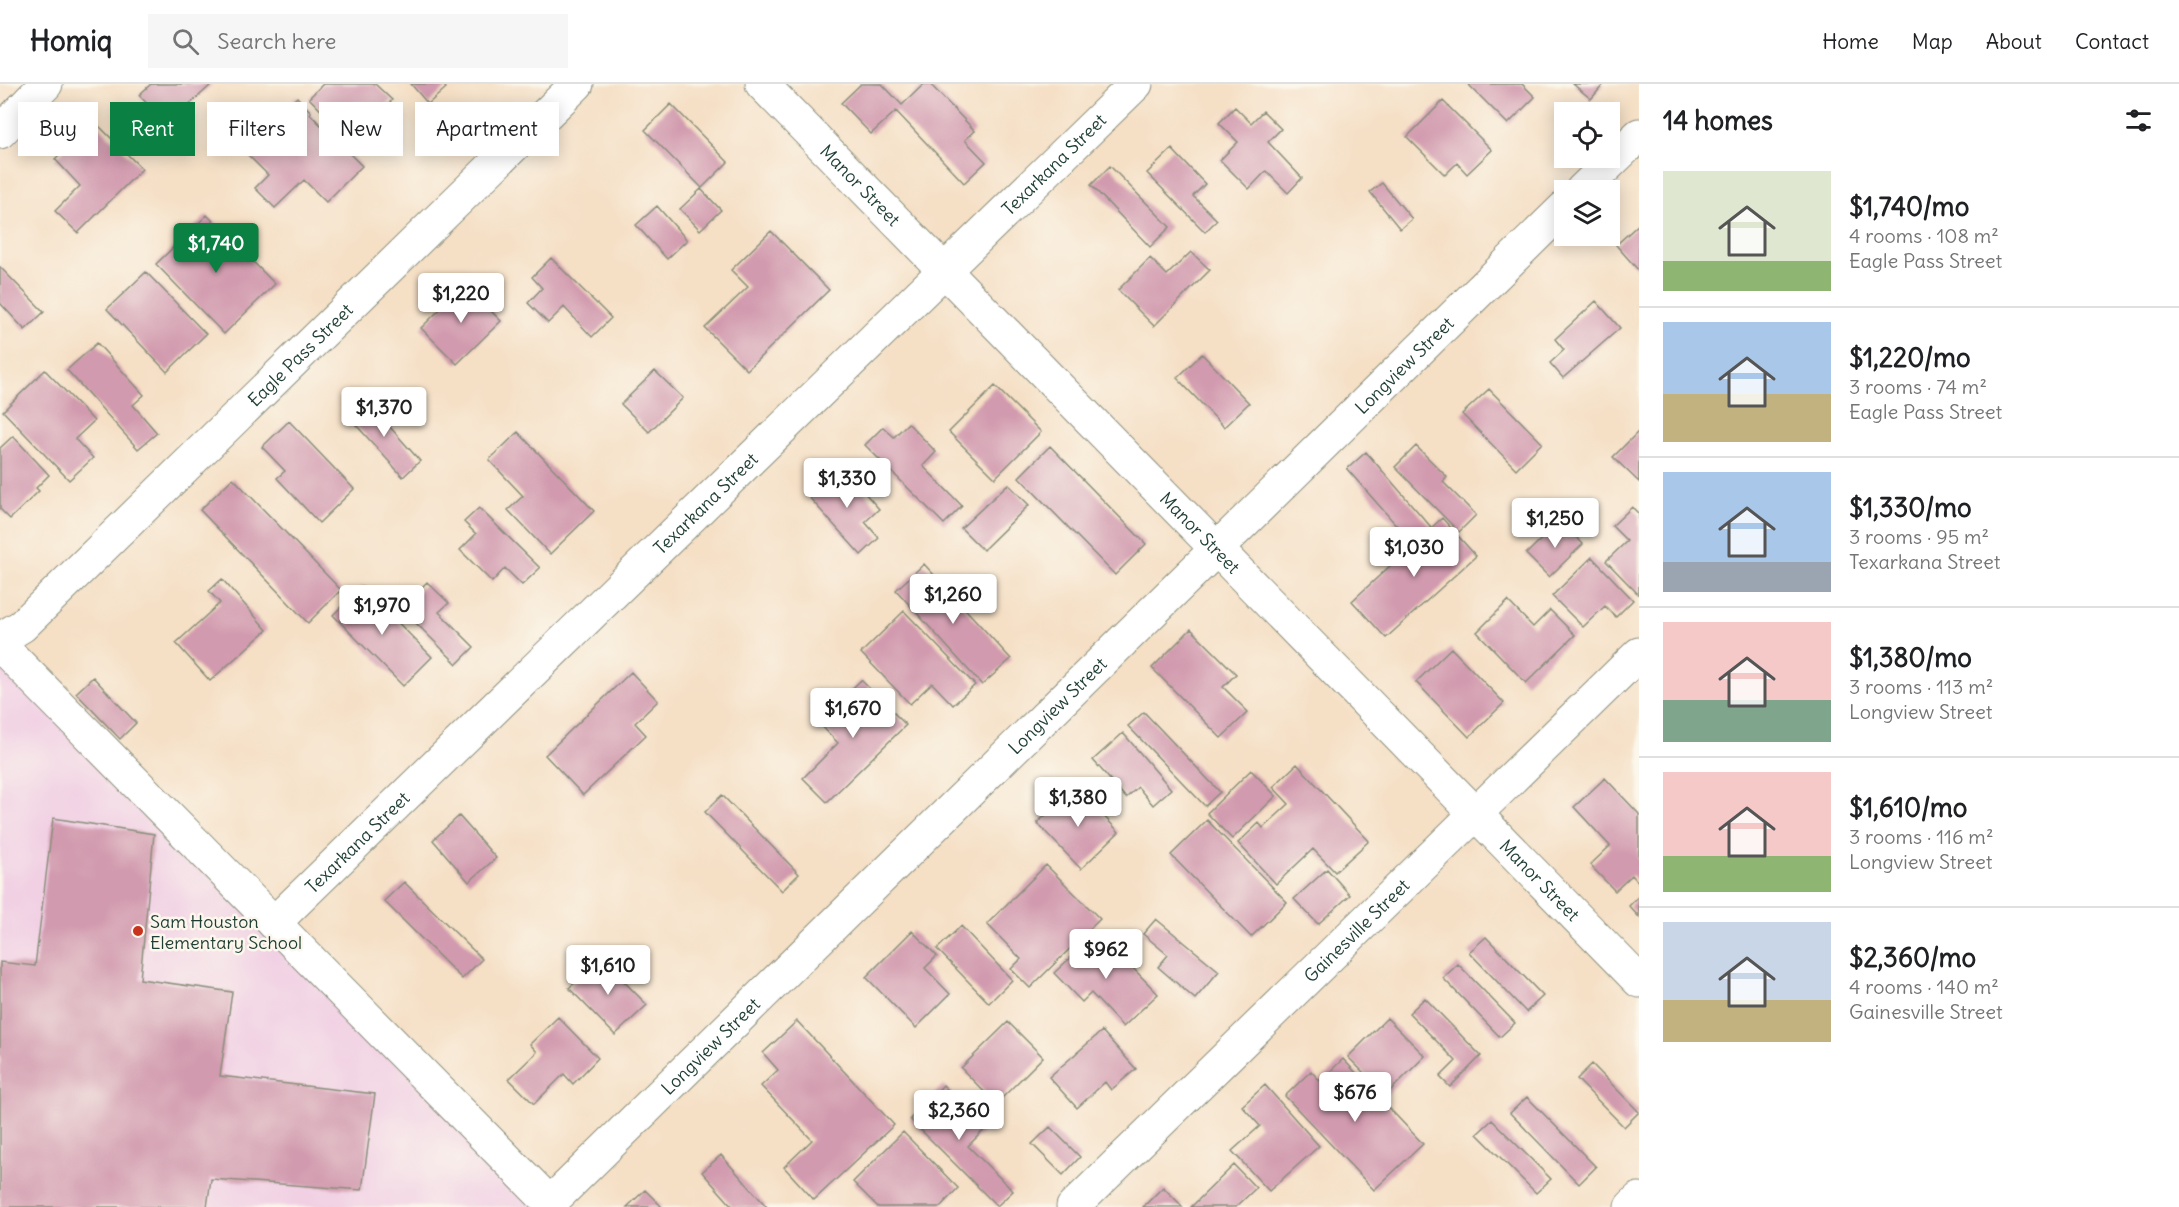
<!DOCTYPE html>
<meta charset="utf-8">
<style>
:root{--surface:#fff;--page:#f6f6f6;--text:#202124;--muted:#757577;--line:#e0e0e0;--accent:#0b8043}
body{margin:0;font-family:Delius,sans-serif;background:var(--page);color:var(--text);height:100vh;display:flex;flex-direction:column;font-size:22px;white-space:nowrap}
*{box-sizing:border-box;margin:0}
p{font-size:20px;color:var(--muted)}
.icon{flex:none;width:33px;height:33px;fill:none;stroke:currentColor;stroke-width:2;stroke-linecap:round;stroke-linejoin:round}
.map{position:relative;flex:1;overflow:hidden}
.drawer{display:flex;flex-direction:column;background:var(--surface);width:540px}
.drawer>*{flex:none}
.banner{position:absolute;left:18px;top:18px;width:570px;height:54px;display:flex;gap:12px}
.fabs{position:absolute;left:1554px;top:18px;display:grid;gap:12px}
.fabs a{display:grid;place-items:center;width:66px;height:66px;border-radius:0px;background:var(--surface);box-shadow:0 3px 15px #0003;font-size:30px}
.price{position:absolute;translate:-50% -51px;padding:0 14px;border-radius:6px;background:#fff;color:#222;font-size:20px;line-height:39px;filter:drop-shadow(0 2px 3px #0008)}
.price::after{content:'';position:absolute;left:50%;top:36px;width:18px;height:14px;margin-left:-9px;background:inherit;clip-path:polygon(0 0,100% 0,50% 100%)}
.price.on{background:var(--accent);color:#fff}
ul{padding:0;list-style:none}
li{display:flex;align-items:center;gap:18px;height:150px;padding:0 24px}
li+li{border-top:2px solid var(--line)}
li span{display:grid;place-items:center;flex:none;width:168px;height:120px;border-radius:0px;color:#555}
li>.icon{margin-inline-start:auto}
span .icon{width:72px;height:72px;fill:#fffc;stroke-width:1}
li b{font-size:26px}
h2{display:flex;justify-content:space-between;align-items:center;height:72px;padding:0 24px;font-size:26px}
.chip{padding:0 21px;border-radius:0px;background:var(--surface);box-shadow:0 3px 15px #0003;font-size:21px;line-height:54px}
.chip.on{background:var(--accent);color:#fff}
header{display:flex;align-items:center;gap:36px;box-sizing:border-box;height:84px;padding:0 30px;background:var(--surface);border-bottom:2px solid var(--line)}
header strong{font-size:28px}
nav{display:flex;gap:33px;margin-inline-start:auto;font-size:21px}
.search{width:420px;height:54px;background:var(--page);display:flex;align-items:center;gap:15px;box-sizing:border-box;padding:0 21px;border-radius:0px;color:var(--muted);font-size:22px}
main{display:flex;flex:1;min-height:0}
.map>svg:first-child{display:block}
.built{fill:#f1d0e4}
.building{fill:#d19aae}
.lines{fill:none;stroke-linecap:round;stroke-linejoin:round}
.minor-casing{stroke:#8a8e7c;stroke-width:35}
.minor{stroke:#fff;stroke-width:33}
.poi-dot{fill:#c8321e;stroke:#fbf7ec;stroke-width:2}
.labels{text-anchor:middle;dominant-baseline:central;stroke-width:5;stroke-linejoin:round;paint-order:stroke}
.street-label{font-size:18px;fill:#1f3d34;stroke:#fbf7ec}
.poi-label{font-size:18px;fill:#1f3d34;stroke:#fbf7ec;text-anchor:start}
</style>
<header>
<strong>Homiq</strong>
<div class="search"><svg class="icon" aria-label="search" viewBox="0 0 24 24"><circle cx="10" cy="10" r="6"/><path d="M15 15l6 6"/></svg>Search here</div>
<nav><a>Home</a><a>Map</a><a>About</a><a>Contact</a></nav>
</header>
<main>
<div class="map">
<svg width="1639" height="1123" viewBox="0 0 1639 1123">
<rect width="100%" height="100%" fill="#fbf7ec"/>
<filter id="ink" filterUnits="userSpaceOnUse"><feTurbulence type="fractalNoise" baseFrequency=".0167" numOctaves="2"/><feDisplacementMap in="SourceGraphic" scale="12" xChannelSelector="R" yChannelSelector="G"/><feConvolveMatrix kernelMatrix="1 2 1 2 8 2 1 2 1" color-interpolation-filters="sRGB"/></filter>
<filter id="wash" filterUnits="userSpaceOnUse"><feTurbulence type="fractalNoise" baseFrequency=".008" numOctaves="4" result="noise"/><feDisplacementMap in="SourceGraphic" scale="24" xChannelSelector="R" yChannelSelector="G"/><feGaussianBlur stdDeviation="1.35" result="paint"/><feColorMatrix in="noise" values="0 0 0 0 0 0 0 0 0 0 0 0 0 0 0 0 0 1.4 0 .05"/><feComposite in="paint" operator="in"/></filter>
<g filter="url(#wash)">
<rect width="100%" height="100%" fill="#f5dfc5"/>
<path class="built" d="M0 570 550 1123H0Z"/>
<g id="blocks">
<path class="building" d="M151 0H212L167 41 139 11Z
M323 0H375L392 16 351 57 309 14Z
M411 0H443L446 4 428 20Z
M861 0H882L902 21 924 0H930L975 47 965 56 986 78 964 99 896 27 871 50 841 19Z
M1468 0H1522L1535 13 1508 40Z
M1573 0H1604L1591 15Z
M297 13 311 28 310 30 362 82 326 118 304 96 275 124 255 104 268 91 244 67Z
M1443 17 1492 66 1467 90 1457 79 1445 91 1407 53Z
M671 20 728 78 702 104 645 46Z
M1235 23 1251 39 1263 27 1281 45 1268 58 1302 94 1288 109 1266 87 1249 105 1220 76 1238 58 1219 39Z
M94 37 142 85 78 149 55 127 80 102 55 75Z
M1172 65 1205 100 1193 112 1217 136 1205 148 1147 89Z
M1110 82 1170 143 1150 163 1091 101Z
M1382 99 1412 135 1400 145 1370 108Z
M701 105 721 126 700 146 680 125Z
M657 122 687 156 667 175 636 141Z
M207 131 275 200 224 250 156 180Z
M1639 140V187L1616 161Z
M771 147 829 206 747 286 705 244 748 203 731 186Z
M1191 168 1210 186 1154 242 1118 206 1150 174 1167 191Z
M551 174 611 234 592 253 564 223 548 239 528 219 542 204 532 193Z
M0 183 44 228 25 246 0 219Z
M146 188 206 250 167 288 107 225Z
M465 201 501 237 457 280 421 244Z
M1596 217 1620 244 1563 294 1550 279 1564 266 1555 255Z
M97 259 144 311 133 321 157 349 138 365 67 286Z
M1202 270 1249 319 1224 343 1177 294Z
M45 286 94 337 75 355 93 374 69 396 3 327Z
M655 287 683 314 649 348 621 320Z
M995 302 1041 348 995 394 949 348Z
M1489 305 1542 359 1516 385 1462 330Z
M366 316 420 377 403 393 348 332Z
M289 337 354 405 319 439 277 394 285 387 262 363Z
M908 339 936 368 923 382 962 422 944 440 865 361 883 343 894 353Z
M1639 347V398L1613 373Z
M518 348 594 427 550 470 508 426 523 412 489 376Z
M13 352 49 391 36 404 39 407 10 435 0 425V364Z
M1050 362 1146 460 1115 491 1019 393Z
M1416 362 1447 393 1443 398 1476 431 1459 448 1395 383Z
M1366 368 1431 443 1413 460 1347 385Z
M841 382 879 425 865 438 879 454 861 471 808 412Z
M233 394 341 506 308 539 200 426Z
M1008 400 1029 421 983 466 961 444Z
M1632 423 1639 430V511L1606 477 1627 457 1612 442Z
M479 424 540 484 522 501 505 484 492 498 460 466 476 450 464 438Z
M1442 434 1476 472 1386 554 1352 517Z
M1560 437 1583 460 1549 493 1526 470Z
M1592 473 1633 516 1616 533 1605 522 1583 543 1552 512Z
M924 480 1011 575 982 601 896 506Z
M222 495 267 546 210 597 176 559 220 519 209 507Z
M427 498 449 519 439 528 474 563 457 580 401 524Z
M362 502 432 573 403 602 333 531Z
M1508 517 1533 543 1550 526 1575 551 1526 599 1477 548Z
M904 527 975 601 953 621 932 599 910 620 861 569Z
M1191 545 1236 590 1223 603 1248 628 1221 654 1152 584Z
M1451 564 1504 619 1469 653 1416 598Z
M631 588 658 617 635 639 646 651 583 711 545 671Z
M93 593 136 639 120 655 76 609Z
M861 596 906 641 827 718 803 694 838 659 818 638Z
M1144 628 1220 708 1205 722 1128 642Z
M1123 649 1171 705 1153 721 1138 703 1126 714 1093 676Z
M1297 680 1369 757 1335 788 1313 765 1276 800 1238 759 1259 739 1263 744 1289 720 1273 703Z
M1251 686 1276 712 1232 755 1207 729Z
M1605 694 1639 730V799L1632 791 1615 807 1590 781 1610 762 1574 723Z
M1076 703 1119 748 1081 785 1037 739Z
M722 711 799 790 782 807 705 728Z
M459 732 496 774 469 798 433 756Z
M53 734 154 750 140 895 232 908 220 992 375 1010 362 1106 211 1095 207 1123H0V878L35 882Z
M1207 736 1287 818 1251 853 1171 771Z
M1046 781 1100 835 1030 904 1011 885 1021 875 987 840Z
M1327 785 1350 811 1318 840 1294 815Z
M404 798 482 875 462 895 384 817Z
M1639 812V833L1629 822Z
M1156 835 1219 887 1195 915 1158 883 1168 871 1143 850Z
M961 842 1012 896 989 919 937 865Z
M912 847 937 872 925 884 950 910 916 944 866 893Z
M1098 848 1158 910 1123 943 1091 909 1082 918 1054 889Z
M1486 853 1543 912 1526 928 1469 868Z
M601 874 647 921 615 951 569 904Z
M1458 880 1515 939 1500 953 1443 894Z
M1425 914 1481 972 1450 1003 1440 993 1456 977 1409 929Z
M558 933 598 974 573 1000 564 990 534 1020 509 995 537 968 530 960Z
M1387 934 1425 972 1386 1011 1348 973Z
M797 937 894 1041 814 1116 784 1083 812 1056 761 1002 778 986 763 969Z
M1008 938 1043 973 996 1020 961 984Z
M1102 947 1136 985 1111 1006 1105 998 1077 1024 1049 993Z
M1343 975 1423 1060 1374 1106 1285 1012 1311 987 1320 997Z
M1592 980 1639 1028 1624 1043 1577 995Z
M943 1001 986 1044 968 1062 1013 1107 997 1122 910 1035Z
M1265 1001 1319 1062 1269 1107 1232 1067 1260 1042 1242 1022Z
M1527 1013 1596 1083 1579 1100 1510 1029Z
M1492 1036 1551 1095 1536 1109 1477 1050Z
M1050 1043 1080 1073 1063 1091 1032 1060Z
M903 1048 958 1104 940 1123H878L853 1098Z
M721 1071 767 1123H733L702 1088Z
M1234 1081 1256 1104 1236 1123H1191Z
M1163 1103 1183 1123H1143Z
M645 1106 662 1123H627Z"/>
</g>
</g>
<g filter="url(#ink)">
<use href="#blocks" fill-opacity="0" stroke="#8a8e7c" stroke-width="1.5"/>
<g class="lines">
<defs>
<g id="minor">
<path id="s1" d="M762 0 1639 897"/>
<path d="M0 48 46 0"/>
<path d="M1582 106 1639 51"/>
<path id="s2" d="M0 555 22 542 577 0"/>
<path id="s3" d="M0 561 550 1119 1564 124"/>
<path id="s4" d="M274 839 1136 0"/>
<path id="s5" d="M1073 1123 1639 570"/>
<path d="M1631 1123 1639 1115"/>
</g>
</defs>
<use href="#minor" class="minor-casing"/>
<use href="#minor" class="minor"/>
</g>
</g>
<circle class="poi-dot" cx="138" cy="847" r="6"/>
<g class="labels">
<g class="street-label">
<text stroke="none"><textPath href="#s4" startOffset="1088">Texarkana Street</textPath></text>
<text stroke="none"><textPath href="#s1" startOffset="141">Manor Street</textPath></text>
<text stroke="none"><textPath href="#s2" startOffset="414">Eagle Pass Street</textPath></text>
<text stroke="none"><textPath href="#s3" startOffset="1980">Longview Street</textPath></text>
<text stroke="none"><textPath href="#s4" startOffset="602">Texarkana Street</textPath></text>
<text stroke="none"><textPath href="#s1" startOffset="627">Manor Street</textPath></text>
<text stroke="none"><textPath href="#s3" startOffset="1494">Longview Street</textPath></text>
<text stroke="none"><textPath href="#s4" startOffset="116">Texarkana Street</textPath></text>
<text stroke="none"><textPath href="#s1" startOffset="1113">Manor Street</textPath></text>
<text stroke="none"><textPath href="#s5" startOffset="396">Gainesville Street</textPath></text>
<text stroke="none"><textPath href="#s3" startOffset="1008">Longview Street</textPath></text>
</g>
<g class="poi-label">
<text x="150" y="837">Sam Houston<tspan x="150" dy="21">Elementary School</tspan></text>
</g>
</g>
</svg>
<div class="fabs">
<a><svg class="icon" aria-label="locate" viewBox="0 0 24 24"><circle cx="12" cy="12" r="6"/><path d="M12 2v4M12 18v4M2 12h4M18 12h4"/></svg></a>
<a><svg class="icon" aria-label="layers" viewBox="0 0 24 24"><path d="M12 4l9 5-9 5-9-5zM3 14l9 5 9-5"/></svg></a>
</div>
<b class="price on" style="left:216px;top:190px">$1,740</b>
<b class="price" style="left:461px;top:240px">$1,220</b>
<b class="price" style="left:384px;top:354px">$1,370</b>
<b class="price" style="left:847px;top:425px">$1,330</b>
<b class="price" style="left:1555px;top:465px">$1,250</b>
<b class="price" style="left:1414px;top:494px">$1,030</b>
<b class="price" style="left:953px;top:541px">$1,260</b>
<b class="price" style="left:382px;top:552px">$1,970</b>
<b class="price" style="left:853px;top:655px">$1,670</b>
<b class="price" style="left:1078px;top:744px">$1,380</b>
<b class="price" style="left:1106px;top:896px">$962</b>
<b class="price" style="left:608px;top:912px">$1,610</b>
<b class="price" style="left:1355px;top:1039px">$676</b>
<b class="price" style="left:959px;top:1057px">$2,360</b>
<div class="banner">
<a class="chip">Buy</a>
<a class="chip on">Rent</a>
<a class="chip">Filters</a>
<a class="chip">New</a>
<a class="chip">Apartment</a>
</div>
</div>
<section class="drawer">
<h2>14 homes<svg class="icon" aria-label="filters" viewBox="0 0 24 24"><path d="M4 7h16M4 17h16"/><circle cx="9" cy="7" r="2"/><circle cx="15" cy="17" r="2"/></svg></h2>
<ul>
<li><span style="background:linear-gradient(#dfe7d0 75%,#8fb573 0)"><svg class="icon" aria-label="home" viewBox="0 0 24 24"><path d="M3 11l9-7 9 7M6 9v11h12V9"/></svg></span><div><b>$1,740/mo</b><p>4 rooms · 108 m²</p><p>Eagle Pass Street</p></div></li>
<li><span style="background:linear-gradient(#a9c7e8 60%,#c2b280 0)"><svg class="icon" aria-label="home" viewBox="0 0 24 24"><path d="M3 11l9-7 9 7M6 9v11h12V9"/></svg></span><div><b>$1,220/mo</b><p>3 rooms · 74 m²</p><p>Eagle Pass Street</p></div></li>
<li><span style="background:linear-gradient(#a9c7e8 75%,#9aa5b1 0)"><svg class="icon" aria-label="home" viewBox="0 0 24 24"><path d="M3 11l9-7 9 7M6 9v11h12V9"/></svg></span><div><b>$1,330/mo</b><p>3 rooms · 95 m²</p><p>Texarkana Street</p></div></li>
<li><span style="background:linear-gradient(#f6c9c9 65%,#7fa58c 0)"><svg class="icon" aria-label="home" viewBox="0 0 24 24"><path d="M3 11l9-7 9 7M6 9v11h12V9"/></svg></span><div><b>$1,380/mo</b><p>3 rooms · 113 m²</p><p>Longview Street</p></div></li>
<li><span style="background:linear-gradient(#f6c9c9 70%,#8fb573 0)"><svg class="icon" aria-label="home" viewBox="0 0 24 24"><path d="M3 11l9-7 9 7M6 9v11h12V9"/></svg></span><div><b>$1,610/mo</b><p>3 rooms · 116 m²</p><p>Longview Street</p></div></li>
<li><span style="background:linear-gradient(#c9d6e8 65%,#c2b280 0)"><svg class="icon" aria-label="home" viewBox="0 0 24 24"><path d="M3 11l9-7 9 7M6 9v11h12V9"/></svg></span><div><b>$2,360/mo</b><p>4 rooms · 140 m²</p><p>Gainesville Street</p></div></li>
</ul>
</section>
</main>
